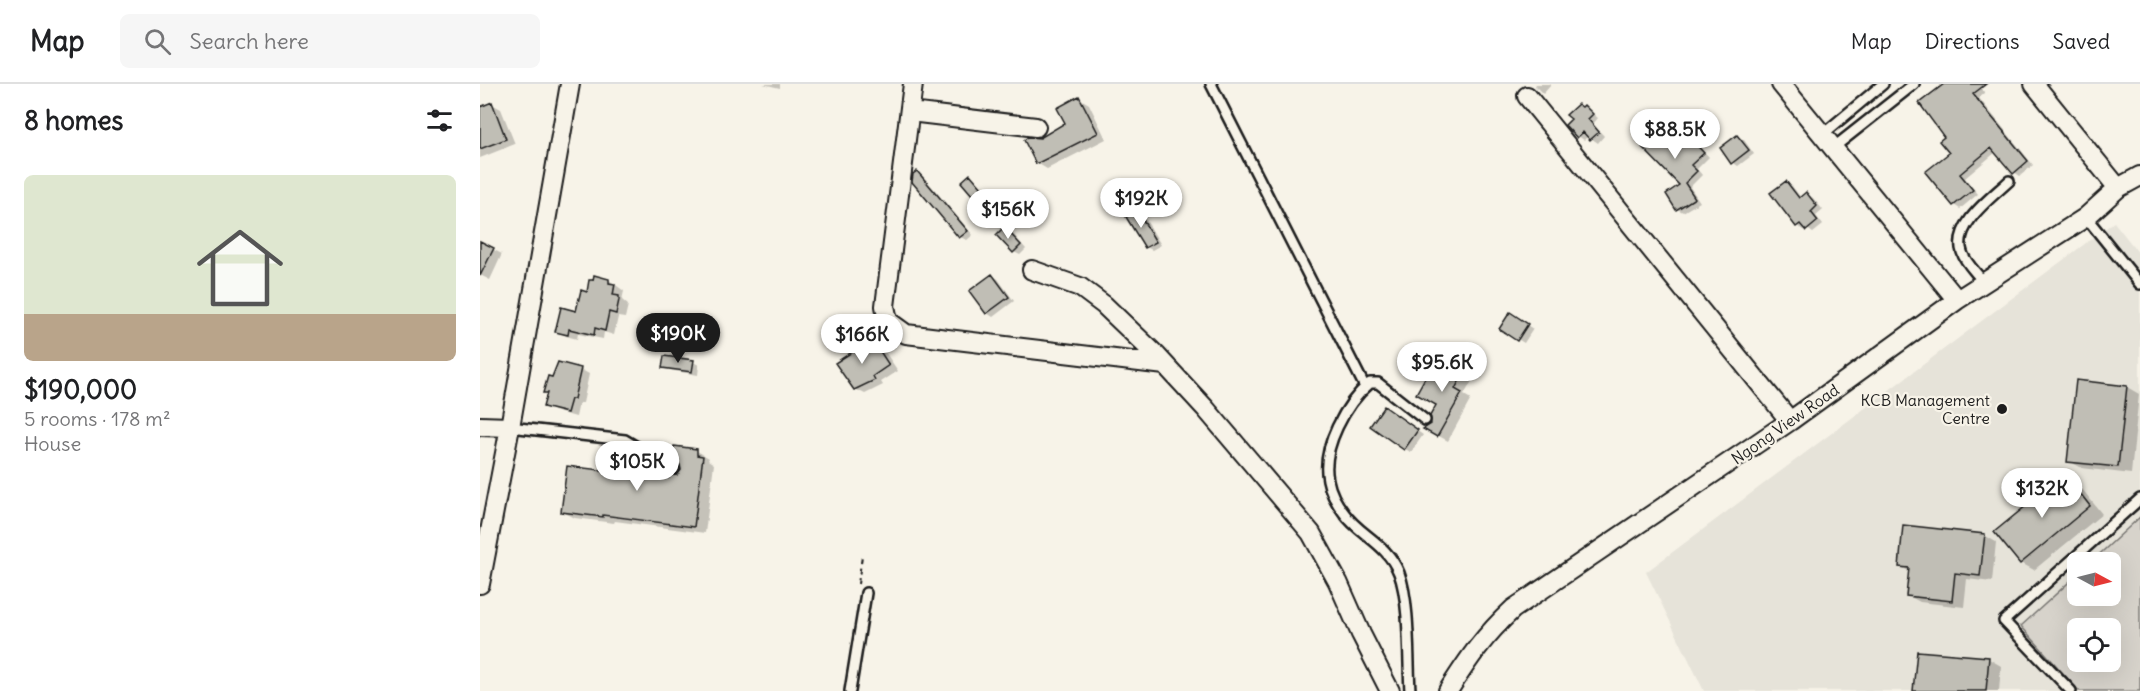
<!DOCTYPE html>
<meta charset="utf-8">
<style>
:root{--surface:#fff;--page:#f6f6f6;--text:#202124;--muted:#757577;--line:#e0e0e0;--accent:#1c1c1c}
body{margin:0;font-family:Delius,sans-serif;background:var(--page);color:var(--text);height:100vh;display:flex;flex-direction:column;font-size:22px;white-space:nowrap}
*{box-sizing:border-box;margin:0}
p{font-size:20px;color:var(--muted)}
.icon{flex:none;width:33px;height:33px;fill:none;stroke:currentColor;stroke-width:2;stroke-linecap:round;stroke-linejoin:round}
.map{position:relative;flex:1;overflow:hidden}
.details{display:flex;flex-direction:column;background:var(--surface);width:480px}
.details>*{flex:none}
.needle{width:39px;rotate:97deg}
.controls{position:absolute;left:1587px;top:468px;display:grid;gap:12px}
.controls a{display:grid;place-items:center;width:54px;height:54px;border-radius:9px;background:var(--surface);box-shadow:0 6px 24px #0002;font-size:30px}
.price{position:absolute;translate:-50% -51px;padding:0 14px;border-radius:21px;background:#fff;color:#222;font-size:20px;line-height:39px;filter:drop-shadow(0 2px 3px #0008)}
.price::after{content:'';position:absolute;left:50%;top:36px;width:18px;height:14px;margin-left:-9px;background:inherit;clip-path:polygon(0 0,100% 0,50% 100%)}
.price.selected{background:var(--accent);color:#fff}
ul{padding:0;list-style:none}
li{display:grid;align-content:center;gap:12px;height:318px;padding:0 24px}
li+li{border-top:2px solid var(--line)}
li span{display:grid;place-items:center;height:186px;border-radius:9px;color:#555}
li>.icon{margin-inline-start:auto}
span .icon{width:108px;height:108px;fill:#fffc;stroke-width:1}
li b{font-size:26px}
h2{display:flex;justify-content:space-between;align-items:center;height:72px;padding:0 24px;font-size:26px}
header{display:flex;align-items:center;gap:36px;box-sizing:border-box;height:84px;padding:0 30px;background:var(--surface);border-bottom:2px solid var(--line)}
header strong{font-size:28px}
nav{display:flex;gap:33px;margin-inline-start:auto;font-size:21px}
.search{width:420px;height:54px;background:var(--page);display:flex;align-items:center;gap:15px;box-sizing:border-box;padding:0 21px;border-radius:9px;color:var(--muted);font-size:22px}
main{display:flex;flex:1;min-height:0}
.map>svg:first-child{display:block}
.built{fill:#e6e3d9;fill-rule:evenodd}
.green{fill:#d7d3cb;stroke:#7a7874;stroke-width:1.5;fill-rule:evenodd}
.shadow{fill:#0003}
.building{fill:#c0beb5;stroke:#1c1c1c;stroke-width:1.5}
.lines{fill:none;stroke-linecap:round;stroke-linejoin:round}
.service-casing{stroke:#1c1c1c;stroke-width:14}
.minor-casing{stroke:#1c1c1c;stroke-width:22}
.path{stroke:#1c1c1c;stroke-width:2;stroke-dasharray:6 4.5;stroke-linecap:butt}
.service{stroke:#f7f3e8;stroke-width:9}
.minor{stroke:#f7f3e8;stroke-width:18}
.poi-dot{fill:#1c1c1c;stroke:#f7f3e8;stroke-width:2}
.labels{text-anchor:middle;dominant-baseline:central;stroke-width:4.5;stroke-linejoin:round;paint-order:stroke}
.poi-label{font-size:16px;fill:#1c1c1c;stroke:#f7f3e8;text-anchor:end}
.street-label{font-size:16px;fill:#1c1c1c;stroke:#f7f3e8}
</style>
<header>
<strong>Map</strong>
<div class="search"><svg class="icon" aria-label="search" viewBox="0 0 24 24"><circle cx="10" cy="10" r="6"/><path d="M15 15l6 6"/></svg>Search here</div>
<nav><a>Map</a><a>Directions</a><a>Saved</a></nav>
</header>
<main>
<section class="details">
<h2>8 homes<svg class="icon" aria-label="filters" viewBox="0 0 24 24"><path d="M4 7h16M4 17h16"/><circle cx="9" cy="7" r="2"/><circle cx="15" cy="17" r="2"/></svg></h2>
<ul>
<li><span style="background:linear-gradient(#dfe7d0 75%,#b9a48a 0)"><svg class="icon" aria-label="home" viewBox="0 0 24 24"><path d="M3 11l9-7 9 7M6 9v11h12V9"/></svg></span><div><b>$190,000</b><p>5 rooms · 178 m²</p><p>House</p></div></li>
</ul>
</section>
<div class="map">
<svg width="1660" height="607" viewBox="0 0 1660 607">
<rect width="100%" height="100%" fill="#f7f3e8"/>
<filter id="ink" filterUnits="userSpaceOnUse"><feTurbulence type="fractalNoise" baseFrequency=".0167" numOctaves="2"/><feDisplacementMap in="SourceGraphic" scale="12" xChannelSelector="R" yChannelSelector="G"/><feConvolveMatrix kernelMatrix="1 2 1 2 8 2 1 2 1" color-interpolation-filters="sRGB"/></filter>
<g filter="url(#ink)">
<path class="built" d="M1634 138 1660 171V607H1224L1166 488ZM1598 478H1630V512H1598ZM1598 544H1630V578H1598Z"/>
<path class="green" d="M1660 433V607H1599L1541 542 1597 491 1598 512H1630V478H1611ZM1598 544H1630V578H1598Z"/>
<path class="shadow" d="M283 0H300V4Z
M1056 0H1070L1071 1 1063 10 1055 2Z
M1467 0H1497L1505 9 1499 14 1553 81 1540 92 1534 88 1516 68 1485 94 1498 110 1480 125 1474 121 1471 69 1466 53Z
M599 14 609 20 626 55 567 85 557 79 546 56 560 55 586 40Z
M12 20 21 25 35 60 0 74V24Z
M1104 23 1118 34 1113 40 1124 52 1118 59 1108 52 1104 56 1098 52Z
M1192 37 1198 40 1229 73 1217 85 1222 91 1210 103 1220 118 1203 128 1197 125 1201 102Z
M1258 52 1264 56 1274 70 1258 82 1252 78Z
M437 88 443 92 493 151 487 156 480 153Z
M490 92 496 96 531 135 524 142 517 138 483 99Z
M1306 99 1312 102 1321 114 1327 110 1333 114 1343 126 1336 132 1343 141 1333 149 1326 144 1323 146 1317 142Z
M645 108 657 125 654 127 663 131 681 161 672 166 666 163 652 131 647 128Z
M525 145 531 148 546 165 540 171 534 168Z
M0 159 22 170 10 196 0 191Z
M512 191 518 195 534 217 513 233 507 229Z
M129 196 144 207 142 216 148 221 145 234 138 233 134 251 124 248 123 255 98 250 97 255 86 252 77 247 97 228 108 210Z
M1030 230 1053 245 1044 259 1021 245Z
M392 256 401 262 418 287 401 298 403 301 385 310 375 305Z
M970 275 996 290 984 311 991 315 968 357 946 345 952 340 958 320 961 291Z
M213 278 219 281 218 291 190 286 184 283Z
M100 285 109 290 103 319H99L96 333 74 327 65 322Z
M1647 303 1659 310 1651 390 1602 384 1589 377Z
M910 328 943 351 931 368 925 365Z
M217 367 229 374 228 376 234 380 225 449 135 437 134 439 95 434 83 428 197 393Z
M1585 392 1598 400 1622 430 1554 486 1541 479Z
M1504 451 1516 458 1512 498 1487 495 1484 523 1440 518 1427 511 1430 488 1420 482Z
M1509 575 1521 582 1519 607H1435Z"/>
<path class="building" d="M1464 0H1506L1493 10 1548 77 1533 90 1511 64 1480 90 1493 106 1473 122 1445 88 1469 69 1459 57 1464 53 1439 19Z
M599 12 618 49 556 80 544 56 548 53 560 54 585 39 577 24Z
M12 18 26 55 0 65V23Z
M1098 20 1102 23 1104 21 1113 30 1108 35 1119 48 1110 56 1103 48 1097 54 1085 41 1091 35 1086 31Z
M1192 35 1224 69 1211 81 1217 87 1205 99 1215 114 1196 126 1186 110 1199 101 1162 63Z
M1257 51 1269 66 1251 80 1240 64Z
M437 87 488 147 479 154 432 98 433 90Z
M490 90 525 131 516 139 481 98Z
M1306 97 1319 114 1326 108 1337 122 1331 128 1338 137 1326 147 1320 140 1316 143 1290 109Z
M645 107 656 123 646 129 636 112Z
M657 126 676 158 665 164 646 133Z
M524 143 541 161 533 169 516 151Z
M0 157 14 164 0 192Z
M512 190 529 213 506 230 489 207Z
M114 191 129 195V199L135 200 133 211 139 212V216L136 230 129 228 125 247 115 244 114 251 89 245 88 251 75 248 81 223 96 227 101 206 107 208 109 196H113Z
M1030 228 1048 240 1037 257 1019 245Z
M392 255 409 281 393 292 395 296 374 306 355 279Z
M184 272 214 276 212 288 182 284Z
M969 273 987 283 975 305 982 309 957 353 943 345 951 340 950 332 956 321 936 310 951 283 961 289Z
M78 278 101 284 94 315H91L87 329 63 323 67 309H63L68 292 72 293Z
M1596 296 1647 302 1638 383 1587 378Z
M904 322 938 346 924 366 890 342Z
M194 362 217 365V371L223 372 214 443 123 431V433L81 428 87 382 189 394V390L197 391 201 386 200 381 192 376Z
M1585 390 1610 422 1540 480 1514 448Z
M1423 441 1505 450 1500 492 1475 489 1472 517 1426 512 1429 484 1419 483Z
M1437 567 1509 573 1506 607H1433Z"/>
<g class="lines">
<defs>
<path id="service" d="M731 0 885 303
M1342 51 1403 0
M1353 64 1434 0
M1606 133 1660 200
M1504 199C1498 190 1485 179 1482 168 1473 141 1511 114 1529 97
M30 343 145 356 194 385
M370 607 386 509
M930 607C928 575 930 518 919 489 907 459 879 451 864 429 857 420 850 407 848 396 841 364 866 319 890 299H898L945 336
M1591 607 1524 537 1660 415"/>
<path id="minor" d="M433 0 405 222 408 237 426 250 685 281
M1301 0 1477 216
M1554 0 1638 104
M1047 12 1310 337
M430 28 556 43
M552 186 600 203 624 221 677 272 725 324 798 410 831 449 858 498 881 550 910 607
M0 342 30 343
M0 500 30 343 90 0
M968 607C989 574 1004 552 1033 525L1310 337 1477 216 1606 133 1638 104 1660 92"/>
</defs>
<use href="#service" class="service-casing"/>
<use href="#minor" class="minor-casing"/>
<path class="path" d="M378 500 382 472"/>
<use href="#service" class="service"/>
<use href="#minor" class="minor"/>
</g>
</g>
<circle class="poi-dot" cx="1522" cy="325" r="6"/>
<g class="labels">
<g class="poi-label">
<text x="1510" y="316">KCB Management<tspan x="1510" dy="18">Centre</tspan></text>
</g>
<g class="street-label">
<text transform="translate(1305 340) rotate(-35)">Ngong View Road</text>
</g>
</g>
</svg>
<div class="controls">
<a><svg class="needle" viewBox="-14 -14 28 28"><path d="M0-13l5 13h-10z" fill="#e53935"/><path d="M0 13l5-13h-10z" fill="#757577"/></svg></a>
<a><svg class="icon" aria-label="locate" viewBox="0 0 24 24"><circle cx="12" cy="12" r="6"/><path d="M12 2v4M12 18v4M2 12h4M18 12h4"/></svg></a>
</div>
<b class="price" style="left:1195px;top:76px">$88.5K</b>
<b class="price" style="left:661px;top:145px">$192K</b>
<b class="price" style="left:528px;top:156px">$156K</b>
<b class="price selected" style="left:198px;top:280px">$190K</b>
<b class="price" style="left:382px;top:281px">$166K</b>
<b class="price" style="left:962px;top:309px">$95.6K</b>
<b class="price" style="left:157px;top:408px">$105K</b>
<b class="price" style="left:1562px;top:435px">$132K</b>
</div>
</main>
